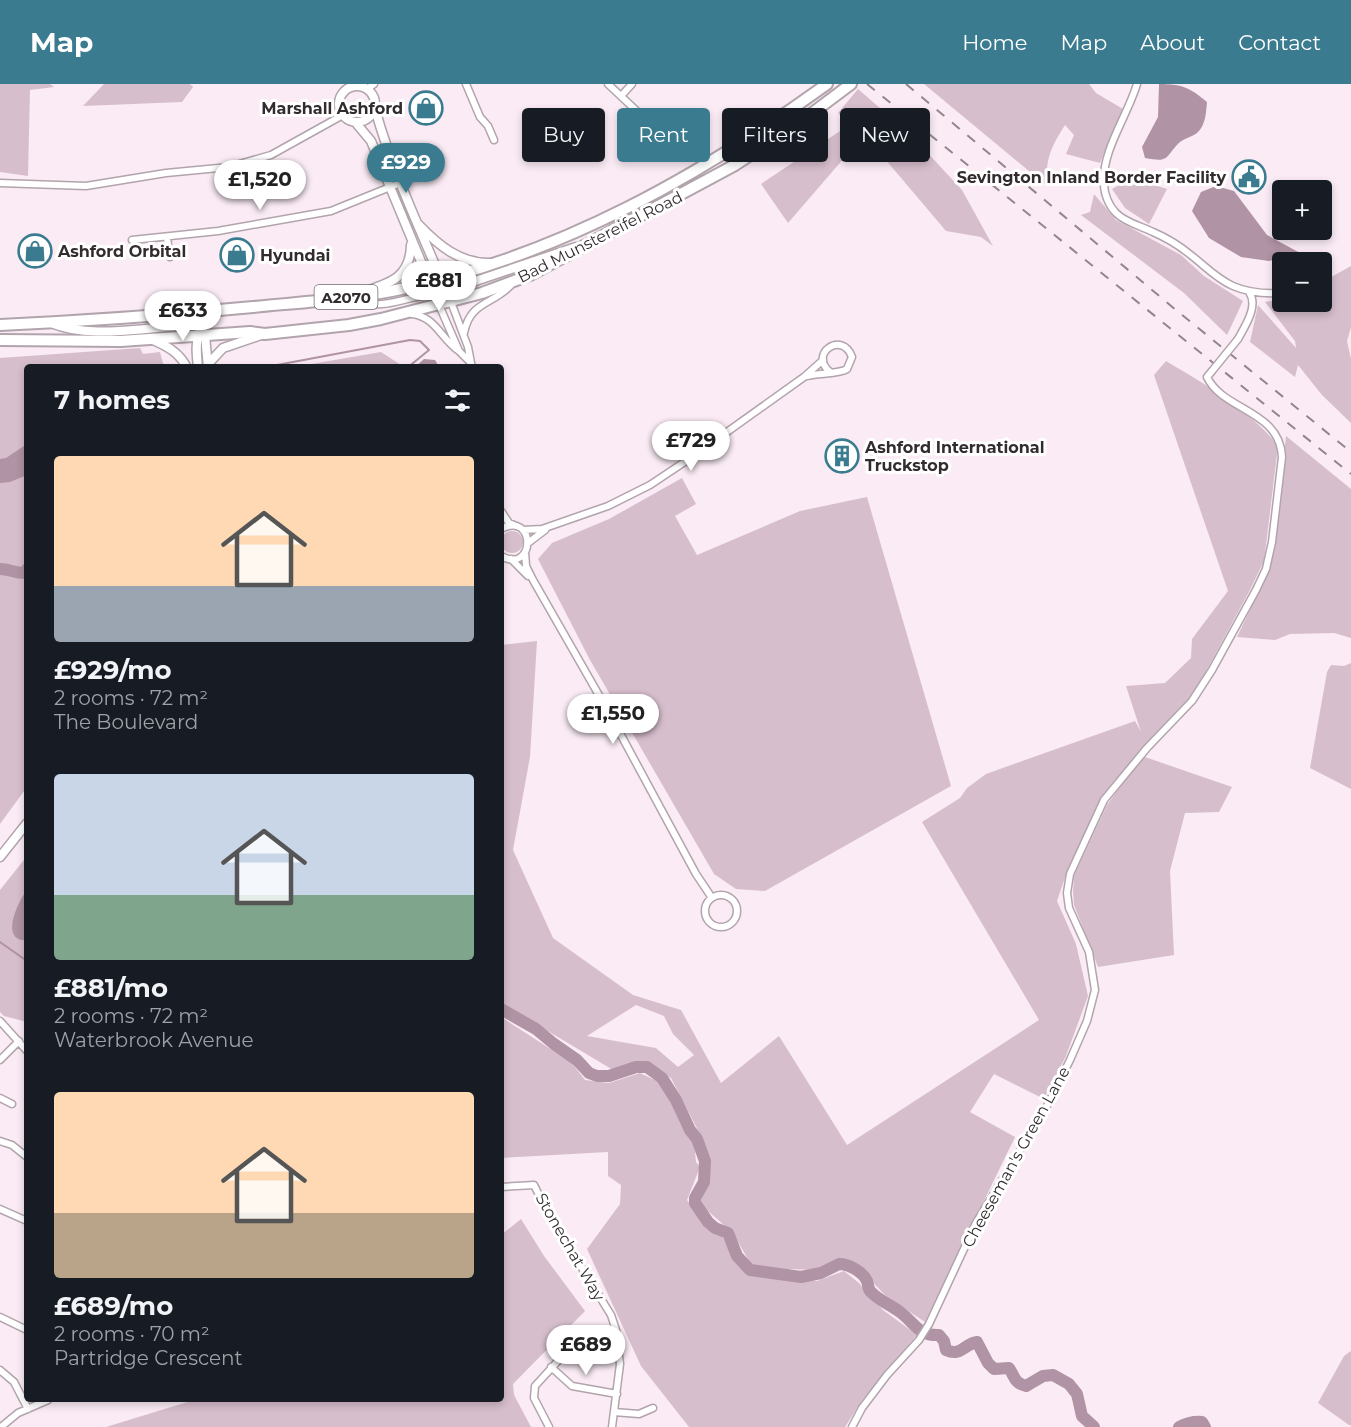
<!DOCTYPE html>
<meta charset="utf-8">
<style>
:root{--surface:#171b24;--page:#242831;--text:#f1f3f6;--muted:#9ea1a6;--accent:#3b7b8f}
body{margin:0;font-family:Montserrat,sans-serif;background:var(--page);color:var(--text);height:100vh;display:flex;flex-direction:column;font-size:22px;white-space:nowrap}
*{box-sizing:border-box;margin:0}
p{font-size:20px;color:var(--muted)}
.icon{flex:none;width:33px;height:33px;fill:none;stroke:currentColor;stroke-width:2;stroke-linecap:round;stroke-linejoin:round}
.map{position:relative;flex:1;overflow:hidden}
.sheet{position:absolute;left:24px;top:280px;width:480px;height:1038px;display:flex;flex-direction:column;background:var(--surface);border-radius:6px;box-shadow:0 3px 9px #0003}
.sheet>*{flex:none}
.banner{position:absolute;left:522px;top:24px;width:570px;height:54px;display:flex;gap:12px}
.fabs{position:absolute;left:1272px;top:96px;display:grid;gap:12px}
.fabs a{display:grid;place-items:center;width:60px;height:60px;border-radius:6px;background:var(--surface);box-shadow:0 3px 9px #0003;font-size:30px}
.price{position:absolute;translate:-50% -51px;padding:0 14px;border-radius:21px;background:#fff;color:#222;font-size:20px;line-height:39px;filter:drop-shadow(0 2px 3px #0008)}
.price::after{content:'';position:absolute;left:50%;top:36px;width:18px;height:14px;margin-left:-9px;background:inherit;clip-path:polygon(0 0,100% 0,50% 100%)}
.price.current{background:var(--accent);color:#fff}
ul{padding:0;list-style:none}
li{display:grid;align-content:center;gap:12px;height:318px;padding:0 30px}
li span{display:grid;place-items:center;height:186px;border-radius:6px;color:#555}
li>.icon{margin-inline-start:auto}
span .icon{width:108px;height:108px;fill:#fffc;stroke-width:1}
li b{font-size:26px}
h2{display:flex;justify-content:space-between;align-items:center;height:72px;padding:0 30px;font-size:26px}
.chip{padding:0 21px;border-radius:6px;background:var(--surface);box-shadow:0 3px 9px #0003;font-size:21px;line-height:54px}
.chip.current{background:var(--accent);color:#fff}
header{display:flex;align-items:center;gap:36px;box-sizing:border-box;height:84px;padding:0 30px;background:var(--accent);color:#fff}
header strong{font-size:28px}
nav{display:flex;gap:33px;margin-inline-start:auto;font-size:21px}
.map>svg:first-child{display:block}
.green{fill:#d7becd;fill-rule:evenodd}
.water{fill:#b093a4}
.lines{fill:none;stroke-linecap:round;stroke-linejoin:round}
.stream{stroke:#b093a4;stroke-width:2}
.river{stroke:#b093a4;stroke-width:12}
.street-casing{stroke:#b2a4ac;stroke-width:9}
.secondary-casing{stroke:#b2a4ac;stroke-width:11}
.highway-casing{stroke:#b2a4ac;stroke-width:14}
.street{stroke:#fff;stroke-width:6}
.secondary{stroke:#fff;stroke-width:8}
.highway{stroke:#fff;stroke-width:10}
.rail{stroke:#91868c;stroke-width:2;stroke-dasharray:10 10;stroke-linecap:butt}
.street-bridge-casing{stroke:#b2a4ac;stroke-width:9;stroke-linecap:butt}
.street-bridge{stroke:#fff;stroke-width:6}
.labels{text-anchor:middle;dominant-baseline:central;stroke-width:6;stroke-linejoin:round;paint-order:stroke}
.shield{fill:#fff;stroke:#706b6d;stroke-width:1.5}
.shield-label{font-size:15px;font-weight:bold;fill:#322c2f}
.poi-label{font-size:16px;font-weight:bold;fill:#322c2f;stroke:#fff;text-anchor:start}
.street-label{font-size:16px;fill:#322c2f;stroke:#fff}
</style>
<header>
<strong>Map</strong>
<nav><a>Home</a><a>Map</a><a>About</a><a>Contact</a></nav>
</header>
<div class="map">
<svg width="1351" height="1343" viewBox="0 0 1351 1343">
<rect width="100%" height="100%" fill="#faebf4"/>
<path class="green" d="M0 0H50L54 3 30 6 28 92 0 88Z
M104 0H190L193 3 182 18 83 22Z
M924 0H1089L1096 9 1123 25 1100 79 1066 70 1074 51 1065 41C1051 63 1045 75 1047 102Z
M858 5 911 51 962 106 993 162 981 153 946 147 885 75 867 57 880 77 851 66 788 139 761 100 849 41 838 29Z
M1132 94 1167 105 1149 140 1125 124 1112 105Z
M1094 110 1116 136 1181 171 1204 192 1243 217 1227 251 1184 209 1081 131 1090 128Z
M1351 182V243L1347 257 1351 275V339L1322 311 1298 281 1295 293 1250 258 1258 221 1296 264 1295 257 1265 218 1282 215V218H1322V198Z
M140 264 143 270 160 268 164 283 27 284V703L0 740V274Z
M381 268 401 281V283H294Z
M1166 277C1203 299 1253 328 1278 362L1264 477 1250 506 1191 615 1171 634 1102 714 1069 782 1057 817 1076 860 1088 912 1066 972 1044 1015 994 990 970 1028 1015 1053 925 1238 886 1212 856 1181 838 1177 818 1186 753 1184 733 1149 700 1120 710 1079 703 1056 671 994 638 978 613 986 501 919V561L537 557 530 673 513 766 553 854 633 911 681 926 721 999 779 952 847 1061 1039 936 922 738 960 714 967 704 986 690 1135 637 1141 648 1126 602 1165 599 1191 574 1192 555 1228 507 1154 291ZM636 921 664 932 673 950 694 971 678 983 656 964 587 952Z
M1286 352 1351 405V554L1334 549 1290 550 1275 556 1237 553 1268 488 1277 436Z
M682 394 696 420 675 432 697 471 800 427 867 413 951 702 765 807 736 805 714 790 590 576 538 475 552 459 609 435Z
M501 458a11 11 0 1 1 22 0a11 11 0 1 1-22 0Z
M1351 579V705L1310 684 1327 588 1331 581 1344 582Z
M1142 672 1232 703 1219 728 1185 729 1170 787 1174 871 1098 883 1074 821 1073 808 1074 792 1107 721Z
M27 772V938L4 932 0 928V806Z
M501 933 572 979 585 996 609 999 640 989 659 998 694 1057 696 1078 700 1083 687 1116 710 1146 722 1152 736 1178 751 1192 817 1197 844 1187 859 1199 883 1226 917 1251 863 1315 845 1343H689L641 1282 587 1165 620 1120 621 1101 608 1092V1068L501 1074Z
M521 1135 544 1172 585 1227 513 1300 514 1311 531 1343H106L194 1316H501V1151Z
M1351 1267V1341H1349L1318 1319 1344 1272Z"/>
<path class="water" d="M1159 0C1182 0 1189 3 1207 18 1206 28 1206 41 1197 49 1192 53 1185 54 1180 58 1164 73 1171 79 1145 74L1142 63 1158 33Z
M1216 102 1234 107 1267 151 1302 170 1269 177 1241 173 1209 154 1192 127 1201 108Z
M424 275 435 276 438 281 436 283H415Z
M27 360V391L10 398 0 399V375L6 374Z
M27 806V856C0 858 16 820 27 806Z"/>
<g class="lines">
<path class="stream" d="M261 284 410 256 420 257 429 266 407 284
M0 858 27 877"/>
<path class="river" d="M0 485C9 485 15 489 24 489L27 485
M501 925 536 945 554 960 577 976 589 989 597 992H609L636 983H647L662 994 676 1016 690 1046 697 1055 705 1077 704 1098 695 1114V1119L708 1138 715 1144 728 1149 737 1172 750 1186 801 1193 821 1189 839 1180C849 1180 863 1188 867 1197 869 1202 867 1205 872 1209 880 1217 891 1221 900 1228 915 1239 918 1252 939 1251L944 1257 946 1266C961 1273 964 1260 977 1258L988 1279 994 1285 1009 1284C1015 1293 1014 1299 1026 1302L1043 1292 1053 1291 1069 1300 1077 1310 1082 1332 1094 1343
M1179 1343C1187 1339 1193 1337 1202 1338L1205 1343"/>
<defs>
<path id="street" d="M466 0 480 33 488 42 494 56
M608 0 641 31
M1137 0C1128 31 1101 68 1104 100 1104 110 1109 122 1116 129 1126 139 1141 142 1153 148 1167 154 1180 162 1192 172 1206 183 1217 195 1233 202 1249 209 1265 210 1282 209
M367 5 374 0
M621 12 632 0
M0 99 86 102 166 89 229 83 271 71 343 31
M167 154 170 173
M132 156 218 147 331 127 400 99
M350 217C360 219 372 221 382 220 404 219 433 202 451 218L468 263 472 284
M439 221 459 267 470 278
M412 230C436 233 441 255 459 267
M464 249C470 217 493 221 511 201
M1238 255C1245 242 1259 222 1249 208
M807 292C819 289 840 290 847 285L852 273C842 246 808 270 830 288
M501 427 509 439 514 441
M501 445C536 426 536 491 501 472
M523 446 542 445 608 422 650 401 692 373 804 293 823 276
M528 459 545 446
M525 468 526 482 533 496 608 627 696 790 712 814
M511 475 528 492
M705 827a16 16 0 1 1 32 0a16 16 0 1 1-32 0Z
M0 937 27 967
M0 976 19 957
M0 1014 12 1020
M0 1057 12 1061 27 1073
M501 1103 534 1101 548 1129 611 1231 616 1246 620 1280 612 1343
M0 1125 27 1137
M0 1233 27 1246
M551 1283 572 1302 617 1310
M0 1286 14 1298 28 1325
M614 1328 639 1330 653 1324
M1 1343 18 1329 48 1316
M549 1343 534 1314 535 1302 579 1254
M852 1343 862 1324 887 1291 919 1256 929 1240 976 1139 1047 1022 1070 976 1087 937 1095 906 1089 868 1069 824 1067 809 1070 790 1104 716 1147 664 1192 617 1212 586 1256 506 1266 485 1272 458 1282 373C1280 326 1223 327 1207 293L1212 287"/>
<path id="secondary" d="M339 20a18 18 0 1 1 36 0a18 18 0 1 1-36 0Z
M375 25C394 92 424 154 451 218
M356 39 371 57 439 221
M418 140C438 161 460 180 491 179
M430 198 439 205H452L576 163
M363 208C390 199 410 194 411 161
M51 239C94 257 150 241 195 242L201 244 205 251 208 284
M153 256C167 262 180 269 187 284
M208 280 223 264 264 250
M198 284C195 255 195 247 217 226
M0 773 27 739"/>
<path id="highway" d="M0 241C85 237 169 231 253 223 304 218 356 215 406 204 561 170 700 92 827 0
M0 256 121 257 250 248 265 250 349 241 381 235 482 209 530 191 735 81 799 39 851 0"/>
</defs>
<use href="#street" class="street-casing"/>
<use href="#secondary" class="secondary-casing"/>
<use href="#highway" class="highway-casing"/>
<use href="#street" class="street"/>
<use href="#secondary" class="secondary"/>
<use href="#highway" class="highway"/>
<path class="rail" d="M867 0 1351 390
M906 0 1176 226 1351 368"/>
<defs>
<path id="street-bridge" d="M1212 287 1238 255"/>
</defs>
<use href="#street-bridge" class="street-bridge-casing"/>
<use href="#street-bridge" class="street-bridge"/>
</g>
<defs>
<symbol id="shop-ring" viewBox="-11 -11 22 22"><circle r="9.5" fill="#fff" stroke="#3b7b8f" stroke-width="1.5"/><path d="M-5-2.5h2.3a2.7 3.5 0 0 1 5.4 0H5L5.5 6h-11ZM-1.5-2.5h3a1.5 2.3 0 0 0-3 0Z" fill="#3b7b8f"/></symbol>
<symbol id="civic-ring" viewBox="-11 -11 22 22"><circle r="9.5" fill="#fff" stroke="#3b7b8f" stroke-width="1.5"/><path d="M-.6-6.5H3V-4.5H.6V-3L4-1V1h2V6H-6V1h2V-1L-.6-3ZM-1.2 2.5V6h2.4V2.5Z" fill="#3b7b8f"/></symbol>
<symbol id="building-ring" viewBox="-11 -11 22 22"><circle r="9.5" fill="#fff" stroke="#3b7b8f" stroke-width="1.5"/><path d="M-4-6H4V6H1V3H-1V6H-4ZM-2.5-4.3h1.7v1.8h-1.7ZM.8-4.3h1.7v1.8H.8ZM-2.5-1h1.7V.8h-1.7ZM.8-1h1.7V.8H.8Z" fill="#3b7b8f"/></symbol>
</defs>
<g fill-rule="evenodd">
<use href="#shop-ring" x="407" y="5" width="38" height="38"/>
<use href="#civic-ring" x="1230" y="74" width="38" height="38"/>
<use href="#shop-ring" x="16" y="148" width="38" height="38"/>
<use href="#shop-ring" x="218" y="152" width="38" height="38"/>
<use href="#building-ring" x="823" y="353" width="38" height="38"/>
</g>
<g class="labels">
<rect class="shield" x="314.5" y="201" width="63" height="24" rx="4.5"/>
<g class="shield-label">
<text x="346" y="213">A2070</text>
</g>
<g class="poi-label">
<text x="403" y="24" text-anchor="end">Marshall Ashford</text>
<text x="1226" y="93" text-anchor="end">Sevington Inland Border Facility</text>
<text x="58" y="167">Ashford Orbital</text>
<text x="260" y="171">Hyundai</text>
<text x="865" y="363">Ashford International<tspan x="865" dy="18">Truckstop</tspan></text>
</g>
<g class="street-label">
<text transform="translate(600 153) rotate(-27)">Bad Munstereifel Road</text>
<text transform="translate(1016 1073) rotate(-61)">Cheeseman's Green Lane</text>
<text transform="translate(570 1163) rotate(60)">Stonechat Way</text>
</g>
</g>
</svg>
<div class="fabs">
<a>+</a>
<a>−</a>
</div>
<b class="price current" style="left:406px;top:110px">£929</b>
<b class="price" style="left:260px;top:127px">£1,520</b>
<b class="price" style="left:439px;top:228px">£881</b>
<b class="price" style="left:183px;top:258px">£633</b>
<b class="price" style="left:691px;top:388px">£729</b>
<b class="price" style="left:613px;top:661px">£1,550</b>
<b class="price" style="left:586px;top:1292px">£689</b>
<div class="banner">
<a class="chip">Buy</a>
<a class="chip current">Rent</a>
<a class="chip">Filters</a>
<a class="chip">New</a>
</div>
<section class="sheet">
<h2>7 homes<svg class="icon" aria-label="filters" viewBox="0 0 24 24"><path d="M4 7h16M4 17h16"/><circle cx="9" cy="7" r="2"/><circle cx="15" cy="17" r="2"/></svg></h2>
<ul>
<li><span style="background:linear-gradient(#ffd9b3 70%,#9aa5b1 0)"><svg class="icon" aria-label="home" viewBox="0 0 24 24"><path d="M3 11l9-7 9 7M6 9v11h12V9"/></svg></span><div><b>£929/mo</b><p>2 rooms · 72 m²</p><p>The Boulevard</p></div></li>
<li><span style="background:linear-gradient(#c9d6e8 65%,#7fa58c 0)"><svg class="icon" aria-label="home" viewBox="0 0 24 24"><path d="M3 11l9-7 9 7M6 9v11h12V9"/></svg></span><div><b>£881/mo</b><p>2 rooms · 72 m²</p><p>Waterbrook Avenue</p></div></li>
<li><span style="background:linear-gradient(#ffd9b3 65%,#b9a48a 0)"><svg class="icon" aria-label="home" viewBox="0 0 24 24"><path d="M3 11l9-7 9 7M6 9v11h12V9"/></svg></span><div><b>£689/mo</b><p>2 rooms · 70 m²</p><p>Partridge Crescent</p></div></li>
</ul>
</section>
</div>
